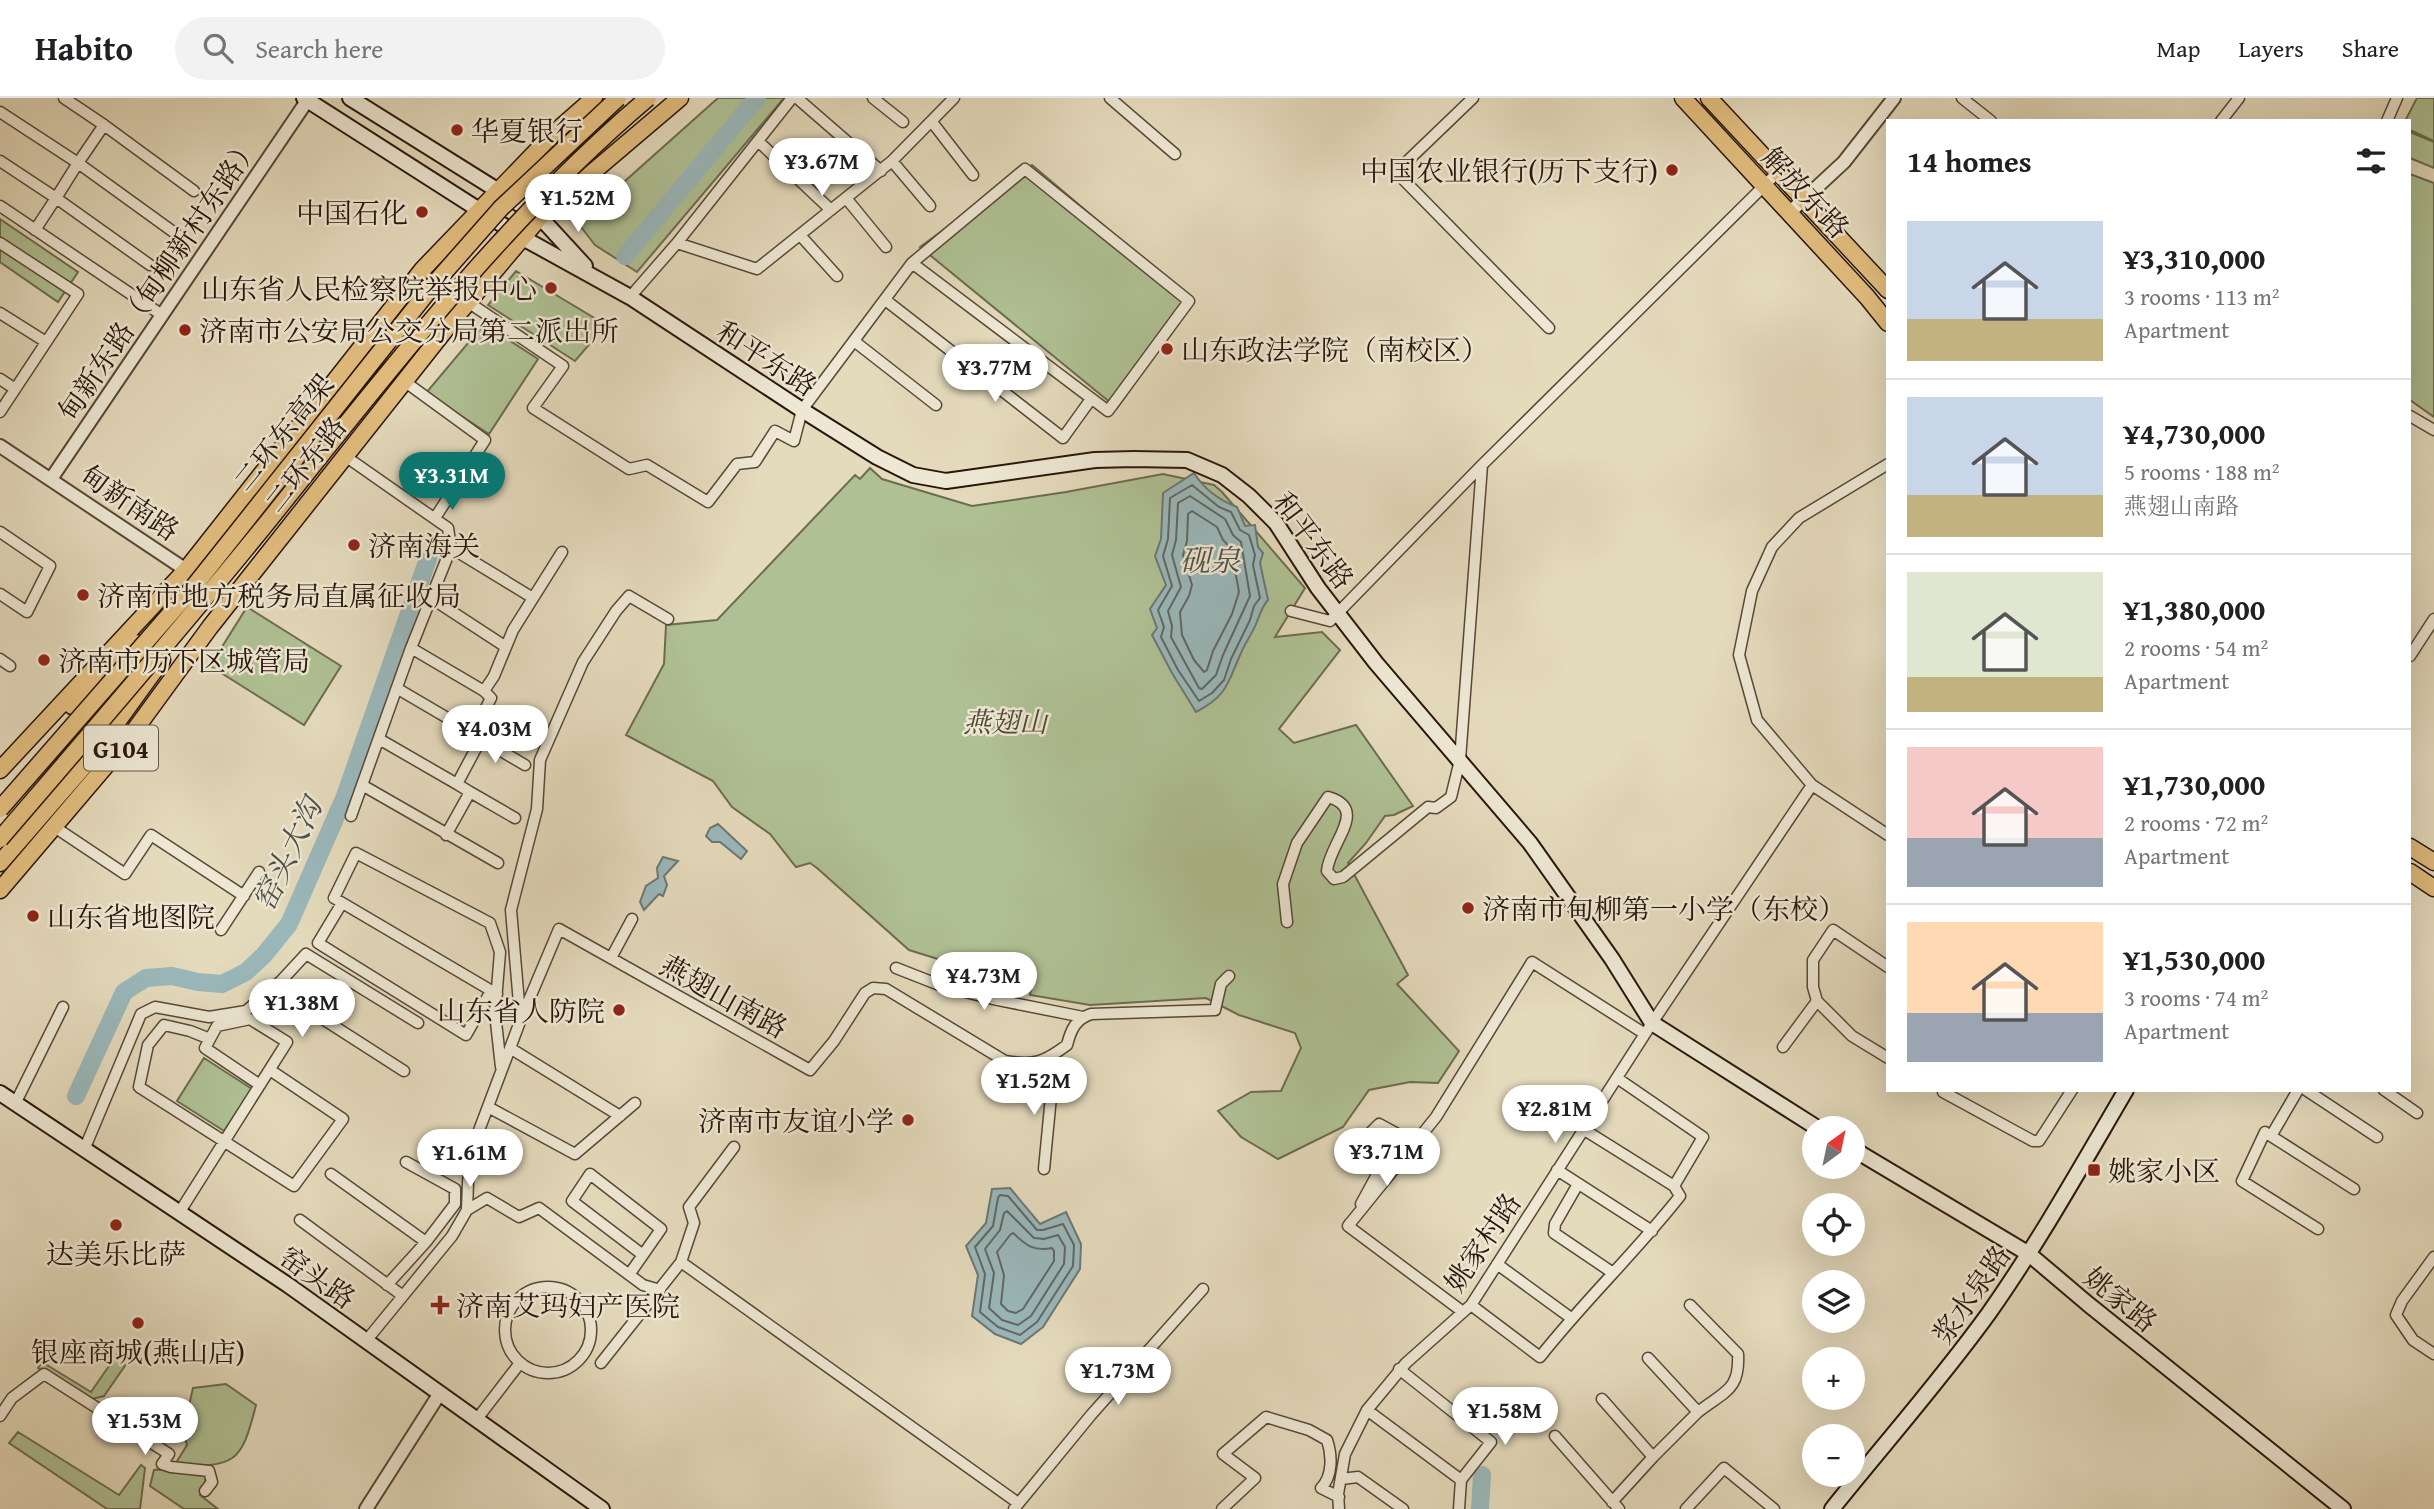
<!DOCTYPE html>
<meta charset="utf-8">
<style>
:root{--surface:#fff;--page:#f2f2f2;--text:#202124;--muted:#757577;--line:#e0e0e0;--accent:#0f766e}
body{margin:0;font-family:"Gentium Book Plus","Noto Serif SC",serif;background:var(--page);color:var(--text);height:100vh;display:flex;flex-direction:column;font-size:26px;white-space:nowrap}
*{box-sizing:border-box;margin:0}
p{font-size:23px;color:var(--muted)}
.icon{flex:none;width:38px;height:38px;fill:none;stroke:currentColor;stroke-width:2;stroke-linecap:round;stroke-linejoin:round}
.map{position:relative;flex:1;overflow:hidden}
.drawer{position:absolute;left:1886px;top:21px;width:525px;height:973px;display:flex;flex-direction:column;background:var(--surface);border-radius:0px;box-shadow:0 7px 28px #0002}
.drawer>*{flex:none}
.needle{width:46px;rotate:33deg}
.fabs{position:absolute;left:1802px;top:1018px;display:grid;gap:14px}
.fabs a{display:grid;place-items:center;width:63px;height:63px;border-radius:50%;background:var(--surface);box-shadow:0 7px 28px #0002;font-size:35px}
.price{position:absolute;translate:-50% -60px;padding:0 16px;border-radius:24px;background:#fff;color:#222;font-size:23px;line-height:46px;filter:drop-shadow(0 2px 4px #0008)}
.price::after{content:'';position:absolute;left:50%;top:42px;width:21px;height:16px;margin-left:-10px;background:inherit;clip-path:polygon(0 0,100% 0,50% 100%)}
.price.current{background:var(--accent);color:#fff}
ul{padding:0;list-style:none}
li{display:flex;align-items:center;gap:21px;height:175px;padding:0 21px}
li+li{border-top:2px solid var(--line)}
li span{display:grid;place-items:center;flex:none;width:196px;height:140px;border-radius:0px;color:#555}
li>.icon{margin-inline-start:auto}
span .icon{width:84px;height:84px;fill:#fffc;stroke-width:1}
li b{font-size:30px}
h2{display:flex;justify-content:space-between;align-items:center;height:84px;padding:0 21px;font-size:30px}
header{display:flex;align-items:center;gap:42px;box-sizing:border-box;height:98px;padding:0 35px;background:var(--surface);border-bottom:2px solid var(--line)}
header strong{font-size:33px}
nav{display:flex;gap:38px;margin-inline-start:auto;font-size:24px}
.search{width:490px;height:63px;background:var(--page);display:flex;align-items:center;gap:18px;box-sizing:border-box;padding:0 24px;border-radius:38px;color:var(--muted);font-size:26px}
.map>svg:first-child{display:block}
.green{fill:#afc194;stroke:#6c6c50;stroke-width:2}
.water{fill:#9ab8bb;stroke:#6d7775;stroke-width:2}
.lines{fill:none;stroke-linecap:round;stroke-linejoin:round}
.shore{stroke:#626763;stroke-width:2}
.river{stroke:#9ab8bb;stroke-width:18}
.minor-casing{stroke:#584737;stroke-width:13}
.tertiary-casing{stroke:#584737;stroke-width:16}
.secondary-casing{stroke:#29160b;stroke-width:18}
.primary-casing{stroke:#29160b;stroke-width:19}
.trunk-casing{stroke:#29160b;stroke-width:19}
.minor{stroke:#ede7d3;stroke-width:10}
.tertiary{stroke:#ede7d3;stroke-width:12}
.secondary{stroke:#ede7d3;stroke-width:14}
.primary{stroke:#e2bd7e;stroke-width:16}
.trunk{stroke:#e2bd7e;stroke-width:16}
.trunk-bridge-casing{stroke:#29160b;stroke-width:19;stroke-linecap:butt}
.trunk-bridge{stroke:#e2bd7e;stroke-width:16}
.poi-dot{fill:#8f2418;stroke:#ede7d3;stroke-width:2.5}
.labels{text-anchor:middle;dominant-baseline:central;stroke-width:5;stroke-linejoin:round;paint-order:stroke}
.shield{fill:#ede7d3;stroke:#645547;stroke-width:2}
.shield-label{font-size:26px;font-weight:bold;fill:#29160b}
.poi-label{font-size:28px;fill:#29160b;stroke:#ede7d3;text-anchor:start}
.street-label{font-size:28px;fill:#29160b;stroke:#ede7d3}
.park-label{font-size:28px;font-style:italic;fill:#514934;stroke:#ede7d3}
.water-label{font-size:30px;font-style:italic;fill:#514f49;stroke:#ede7d3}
</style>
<header>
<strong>Habito</strong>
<div class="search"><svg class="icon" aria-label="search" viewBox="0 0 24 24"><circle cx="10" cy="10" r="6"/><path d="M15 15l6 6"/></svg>Search here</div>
<nav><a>Map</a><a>Layers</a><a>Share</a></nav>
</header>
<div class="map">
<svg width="2434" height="1411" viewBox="0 0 2434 1411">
<rect width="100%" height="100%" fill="#e4dabc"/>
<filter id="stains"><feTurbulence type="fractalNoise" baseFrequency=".00286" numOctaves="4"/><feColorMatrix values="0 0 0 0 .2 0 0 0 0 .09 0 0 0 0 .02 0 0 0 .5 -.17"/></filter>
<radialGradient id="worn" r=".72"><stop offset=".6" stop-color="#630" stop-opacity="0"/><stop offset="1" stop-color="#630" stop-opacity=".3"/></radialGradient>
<path class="green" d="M718 0H784L637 174 595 147 578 125Z
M2417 0H2434V43L2410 32V23H2405Z
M2410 34 2434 44V70L2410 60Z
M1032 67 1193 203 1117 310 920 149Z
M2410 76 2434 85V319L2410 302Z
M0 121 78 174 58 204 0 164Z
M516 173 606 227 575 263 488 207Z
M484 226 538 261 489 336 426 295Z
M870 370 882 381 972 408 1066 394 1163 376 1214 387 1222 394 1305 490 1275 539 1322 534 1340 552 1279 631 1294 645 1356 627 1413 708 1394 717 1385 718 1366 745 1348 765 1408 877 1397 886 1459 953 1438 985 1410 984 1369 992 1343 1029 1278 1061 1241 1039 1218 1013 1251 994 1281 993 1301 950 1295 935 1239 917 1206 900 1090 907 1030 897 1031 890 909 852 817 770 810 765 796 769 770 736 732 709 713 683 626 637 664 566 666 527 717 522 855 377 860 381Z
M247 509 341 568 304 627 210 568Z
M204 960 252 991 224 1033 177 1003Z
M1379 1032 1397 1042 1376 1068 1361 1055Z
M120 1252 131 1259 104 1298 92 1301 38 1270 42 1264 91 1294Z
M226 1286 256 1307C241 1367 235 1368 174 1368L187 1347 183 1333 193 1290Z
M18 1334 119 1397 141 1367 145 1370 140 1411H107L9 1345Z
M168 1371 205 1377 206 1388 200 1397 218 1411H184L150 1388 154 1372Z"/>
<path class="water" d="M1194 375C1204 391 1219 402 1237 409L1245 428 1255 427 1258 449 1263 455 1260 465 1268 502C1261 510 1260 517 1256 526 1252 536 1245 545 1241 555 1227 586 1228 597 1196 614L1172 575 1152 537 1157 530 1150 511 1166 487 1155 458 1161 441 1163 395Z
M718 726 747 753 741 761 720 744H712L706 738 710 730Z
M663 759 678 763 664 778 667 787 663 798 659 796 644 812 640 804 646 788 658 780 657 770Z
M1010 1090 1040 1126 1066 1114 1081 1146 1080 1171 1043 1229 1021 1246 995 1236 972 1218 978 1177 966 1148 986 1125 992 1091Z"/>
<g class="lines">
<path class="shore" d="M1192 387 1219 409 1231 414 1240 432 1249 437 1255 457 1253 467 1260 500 1254 508 1250 522 1231 561 1224 582 1212 595 1199 603 1178 572 1161 539 1164 529 1158 512 1172 488 1163 458 1168 441 1170 400Z
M1190 398 1225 421 1233 437 1241 444 1250 498 1223 557 1216 577 1202 591 1199 590 1171 539 1172 528 1168 513 1181 489 1172 457 1176 442 1178 405Z
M1192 413 1217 429 1223 442 1231 450 1239 494 1232 516 1213 553 1207 572 1204 574 1194 562 1182 537 1180 514 1189 498 1192 487 1183 457 1187 443 1188 416Z
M1000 1097 1008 1098 1037 1132H1043L1063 1126 1074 1147 1073 1168 1037 1224 1020 1237 998 1229 980 1214 985 1176 975 1149 993 1128 998 1100Z
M1007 1113 1034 1140 1044 1141 1058 1137 1065 1149 1064 1166 1031 1218 1018 1227 1002 1222 989 1210 994 1175 985 1151 1000 1132 1004 1115Z
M1013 1135C1026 1147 1033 1154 1052 1150L1054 1153V1163L1023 1211 1016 1215 1008 1213 1001 1206 1004 1177 997 1154 1010 1137Z"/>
<path class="river" d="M625 158 757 0
M76 998 124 894 146 880 172 878 198 884 222 886 246 874 264 857 289 826 345 698 428 461
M1480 1411 1482 1377"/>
<defs>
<path id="minor" d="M64 0 104 27
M797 0 881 73
M873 0 903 24
M1110 0 1175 56
M1473 0 1396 74 1549 230
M1962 0 1991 23
M0 14 78 65 104 27 194 93
M2221 23 2239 0
M2387 23 2397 0
M932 24 973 77
M758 43 831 112
M0 63 56 100 78 65 179 138
M892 63 930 108
M846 100 886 149
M0 108 162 217
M35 132 56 100 150 167
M800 137 837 178
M0 145 78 196 0 314
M677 145 757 171 892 63 954 0
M630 199 677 145 792 0
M468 204 563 268 533 310 629 371 647 367 708 404 737 366 755 364 775 333 794 343 802 312 912 165 1025 71 1189 203 1108 313 912 165
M888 204 1063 340 1091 301
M0 215 46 244
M854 243 936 307
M0 281 15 291
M404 283 485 342 435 420
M2410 318 2434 332
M345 358 448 430 451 450 533 500
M1888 366 1799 420 1772 449 1752 493 1739 557 1757 622 1812 687 1888 737
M0 434 50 468 27 514 0 496
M431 500 506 549
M1291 513 1330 523 1482 367
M411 550 484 593
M2410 558 2434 521
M0 561 10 568
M398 591 473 635
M379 641 457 686
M481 641 525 667
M362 687 498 765
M470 694 515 720
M351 718 411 550 451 450
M53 728 125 776 151 737 244 798
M446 737 470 694 457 686 481 641 473 635 491 600 484 593 494 578 513 532 562 454
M342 805 318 845 466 937 491 893
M1287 824 1283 786 1297 745 1328 699C1370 711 1329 745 1327 773L1334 781 1343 779 1428 709 1436 710 1451 699 1460 662 1482 367 1778 74
M221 832 259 774
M611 860 632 821
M896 870 942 888 993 901 1083 919
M273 889 404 973
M497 896 334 800 356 755 490 825 500 854 495 915 501 969
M1817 903 1852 938 1888 960
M520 917 511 812 537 711 540 662 583 564 616 513 629 498 668 521
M210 941 190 933 164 927 148 947 139 989 294 1088 343 1021 270 972
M1783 949 1817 903 1813 889V862L1833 832 1888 869
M510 950 620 1018
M1944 992 1943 994 2033 1043H2039L2072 992
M2298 992 2271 1038 2354 1091
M2306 992 2377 1039
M2384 992 2417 1015
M15 1006 63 909
M488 1009 575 1056 635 1005
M1583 1031 1674 1088
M2265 1034 2242 1083 2318 1131
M84 1052 141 916 155 909 209 919 246 913 281 883 306 856 418 925
M1347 1058 1379 1026 1403 1039 1387 1058 1361 1106
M406 1064 455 1091V1106L426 1144
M1044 1071 1053 978 1045 962
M1557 1072 1652 1133
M331 1076 426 1144 387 1187
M1578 1086 1555 1126 1554 1135 1613 1175
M467 1112 487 1100 519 1119 539 1110 643 1187 660 1192
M179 1115 287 944 250 921 217 928 205 950 260 987
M300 1122 403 1198
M1350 1125 1348 1128 1463 1214
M1348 1128 1436 1019 1532 864 1645 936
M2434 1159 2402 1203 2396 1217 2413 1242 2434 1256
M681 1164 694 1125 689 1109 734 1049
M1497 1166 1571 1220
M631 1174 661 1131 590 1076 572 1103 643 1157
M505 1232a43 43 0 1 1 86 0a43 43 0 1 1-86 0Z
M1471 1207 1540 1259C1584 1203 1636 1154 1680 1098L1674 1088 1703 1039 1617 980
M1690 1207 1738 1256C1740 1292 1725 1293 1698 1314
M366 1243 452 1138 467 1112 468 1084 472 1051 521 921 559 831 810 972 834 943 865 895 873 890 886 891 1005 963C1035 968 1044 964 1067 947 1071 931 1076 921 1091 916L1215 912 1221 886 1229 878
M1648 1260 1698 1314 1653 1359
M601 1265 681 1164 1018 1405
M1399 1271 1491 1344 1461 1382 1459 1411
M1602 1301 1653 1359 1612 1404
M1367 1312 1461 1382
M0 1318 12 1300 44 1276 169 1356 162 1366 171 1369 209 1373 212 1384 205 1393
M477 1321 520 1265
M1555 1338 1619 1411
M1341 1381 1358 1379 1403 1411
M1014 1411 1091 1317 1203 1191
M1222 1411 1255 1380 1223 1356 1266 1319 1309 1332 1327 1342C1332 1357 1333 1378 1321 1390L1339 1399
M1339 1411 1338 1396 1345 1356 1367 1312 1406 1265 1471 1207 1652 925 1812 687
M1686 1411 1724 1370 1774 1411"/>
<path id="tertiary" d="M1789 115 1844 64 1894 0
M0 348 192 476
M51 381 309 0
M366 1411 440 1295"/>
<path id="secondary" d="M304 0 523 140 630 199 802 312 877 359 913 377 946 383 1095 362 1134 361 1187 362 1222 377 1249 398 1276 425 1318 490 1376 565 1530 745 1612 861 1652 925 1819 1031
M350 0 540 119 585 168
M0 995 288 1187 602 1411
M1853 1051 2029 1156 2088 1206 2343 1411
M1832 1411C1884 1346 1940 1283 1989 1215 2039 1144 2082 1067 2126 992"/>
<path id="primary" d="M1683 0 1867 199 1888 225
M1709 0 1888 192
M2410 749 2434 764
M2410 774 2434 790"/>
<path id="trunk" d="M72 608 136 545
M0 672 186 472 423 171 552 37 594 0
M0 765 91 660 162 562
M0 792 126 644 210 529 453 222 540 119 680 0"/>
</defs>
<use href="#minor" class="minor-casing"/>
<use href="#tertiary" class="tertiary-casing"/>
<use href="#secondary" class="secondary-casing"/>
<use href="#primary" class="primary-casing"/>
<use href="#trunk" class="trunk-casing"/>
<use href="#minor" class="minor"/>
<use href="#tertiary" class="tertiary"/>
<use href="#secondary" class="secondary"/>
<use href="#primary" class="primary"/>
<use href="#trunk" class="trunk"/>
<defs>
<path id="trunk-bridge" d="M0 711 191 492 434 186 501 110 618 0
M0 741C91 635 182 530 270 421 388 274 503 123 648 0"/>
</defs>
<use href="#trunk-bridge" class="trunk-bridge-casing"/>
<use href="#trunk-bridge" class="trunk-bridge"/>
</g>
<g class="poi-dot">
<circle cx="457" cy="32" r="7"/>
<circle cx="1672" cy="72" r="7"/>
<circle cx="422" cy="114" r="7"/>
<circle cx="551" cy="190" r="7"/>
<circle cx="185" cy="232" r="7"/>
<circle cx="1167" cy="251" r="7"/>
<circle cx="354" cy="447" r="7"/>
<circle cx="83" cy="497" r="7"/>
<circle cx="44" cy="562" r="7"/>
<circle cx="1468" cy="810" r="7"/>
<circle cx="33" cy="818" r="7"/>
<circle cx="619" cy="912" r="7"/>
<circle cx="908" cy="1022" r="7"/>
<rect x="2087" y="1065" width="14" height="14" rx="3.5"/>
<circle cx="116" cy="1127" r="7"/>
<path d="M436.5 1196.5h7v7h7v7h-7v7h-7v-7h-7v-7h7z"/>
<circle cx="138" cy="1225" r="7"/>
</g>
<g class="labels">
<rect class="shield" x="84" y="627.5" width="74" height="45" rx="5"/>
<g class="shield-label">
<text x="121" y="650">G104</text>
</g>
<g class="poi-label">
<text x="471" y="32">华夏银行</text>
<text x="1658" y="72" text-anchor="end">中国农业银行(历下支行)</text>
<text x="408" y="114" text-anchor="end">中国石化</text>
<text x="537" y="190" text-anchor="end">山东省人民检察院举报中心</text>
<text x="199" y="232">济南市公安局公交分局第二派出所</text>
<text x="1181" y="251">山东政法学院（南校区）</text>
<text x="368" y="447">济南海关</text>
<text x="97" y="497">济南市地方税务局直属征收局</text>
<text x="58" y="562">济南市历下区城管局</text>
<text x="1482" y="810">济南市甸柳第一小学（东校）</text>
<text x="47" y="818">山东省地图院</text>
<text x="605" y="912" text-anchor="end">山东省人防院</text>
<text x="894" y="1022" text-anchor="end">济南市友谊小学</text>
<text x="2108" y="1072">姚家小区</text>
<text x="116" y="1155" text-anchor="middle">达美乐比萨</text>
<text x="456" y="1207">济南艾玛妇产医院</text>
<text x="138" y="1253" text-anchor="middle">银座商城(燕山店)</text>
</g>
<g class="street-label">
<text transform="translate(1806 94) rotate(47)">解放东路</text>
<text transform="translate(158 180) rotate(-56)">甸新东路（甸柳新村东路）</text>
<text transform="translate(767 260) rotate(33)">和平东路</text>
<text transform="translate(283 334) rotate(-51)">二环东高架</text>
<text transform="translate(305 366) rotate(-52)">二环东路</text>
<text transform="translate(130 404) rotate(34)">甸新南路</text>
<text transform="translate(1314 442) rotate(53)">和平东路</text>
<text transform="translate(724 898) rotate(29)">燕翅山南路</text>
<text transform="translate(1482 1144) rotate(-56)">姚家村路</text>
<text transform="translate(318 1179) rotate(35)">窑头路</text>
<text transform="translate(1971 1196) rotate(-55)">浆水泉路</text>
<text transform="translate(2121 1201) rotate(39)">姚家路</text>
</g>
<g class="park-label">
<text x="1005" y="623">燕翅山</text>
</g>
<g class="water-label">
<text x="1210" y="462">砚泉</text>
<text transform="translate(287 756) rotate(-65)">窑头大沟</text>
</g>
</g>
<rect width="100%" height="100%" filter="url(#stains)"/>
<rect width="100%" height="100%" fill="url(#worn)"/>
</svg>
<div class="fabs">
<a><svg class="needle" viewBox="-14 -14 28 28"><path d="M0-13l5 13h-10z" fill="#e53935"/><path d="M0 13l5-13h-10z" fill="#757577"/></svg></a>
<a><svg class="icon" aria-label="locate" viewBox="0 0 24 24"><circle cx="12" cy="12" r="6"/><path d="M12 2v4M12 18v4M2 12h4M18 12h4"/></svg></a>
<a><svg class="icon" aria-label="layers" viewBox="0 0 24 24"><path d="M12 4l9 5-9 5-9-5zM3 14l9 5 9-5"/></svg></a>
<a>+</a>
<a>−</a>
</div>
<b class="price" style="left:822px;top:100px">¥3.67M</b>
<b class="price" style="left:578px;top:136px">¥1.52M</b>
<b class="price" style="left:995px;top:306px">¥3.77M</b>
<b class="price current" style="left:452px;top:414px">¥3.31M</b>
<b class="price" style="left:495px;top:667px">¥4.03M</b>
<b class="price" style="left:984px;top:914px">¥4.73M</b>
<b class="price" style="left:302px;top:941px">¥1.38M</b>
<b class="price" style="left:1034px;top:1019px">¥1.52M</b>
<b class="price" style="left:1555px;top:1047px">¥2.81M</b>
<b class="price" style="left:1387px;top:1090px">¥3.71M</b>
<b class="price" style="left:470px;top:1091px">¥1.61M</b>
<b class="price" style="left:1118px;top:1309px">¥1.73M</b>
<b class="price" style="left:1505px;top:1349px">¥1.58M</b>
<b class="price" style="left:145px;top:1359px">¥1.53M</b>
<section class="drawer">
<h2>14 homes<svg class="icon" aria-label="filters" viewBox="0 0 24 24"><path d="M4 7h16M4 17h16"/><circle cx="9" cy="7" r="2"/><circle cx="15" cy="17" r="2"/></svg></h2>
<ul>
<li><span style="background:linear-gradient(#c9d6e8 70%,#c2b280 0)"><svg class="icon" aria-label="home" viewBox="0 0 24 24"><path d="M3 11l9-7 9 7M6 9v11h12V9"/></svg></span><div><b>¥3,310,000</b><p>3 rooms · 113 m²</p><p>Apartment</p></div></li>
<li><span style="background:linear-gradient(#c9d6e8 70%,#c2b280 0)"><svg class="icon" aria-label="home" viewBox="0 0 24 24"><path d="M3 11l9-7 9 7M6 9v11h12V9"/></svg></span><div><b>¥4,730,000</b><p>5 rooms · 188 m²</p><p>燕翅山南路</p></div></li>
<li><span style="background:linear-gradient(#dfe7d0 75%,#c2b280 0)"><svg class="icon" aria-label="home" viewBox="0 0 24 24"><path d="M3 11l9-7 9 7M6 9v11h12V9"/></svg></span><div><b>¥1,380,000</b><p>2 rooms · 54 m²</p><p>Apartment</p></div></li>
<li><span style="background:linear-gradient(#f6c9c9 65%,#9aa5b1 0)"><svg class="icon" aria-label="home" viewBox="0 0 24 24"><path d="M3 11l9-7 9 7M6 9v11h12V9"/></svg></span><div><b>¥1,730,000</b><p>2 rooms · 72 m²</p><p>Apartment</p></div></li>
<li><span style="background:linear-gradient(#ffd9b3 65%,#9aa5b1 0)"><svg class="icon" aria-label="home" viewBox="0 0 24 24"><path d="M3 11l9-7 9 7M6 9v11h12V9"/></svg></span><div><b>¥1,530,000</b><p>3 rooms · 74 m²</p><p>Apartment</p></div></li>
</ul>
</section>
</div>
